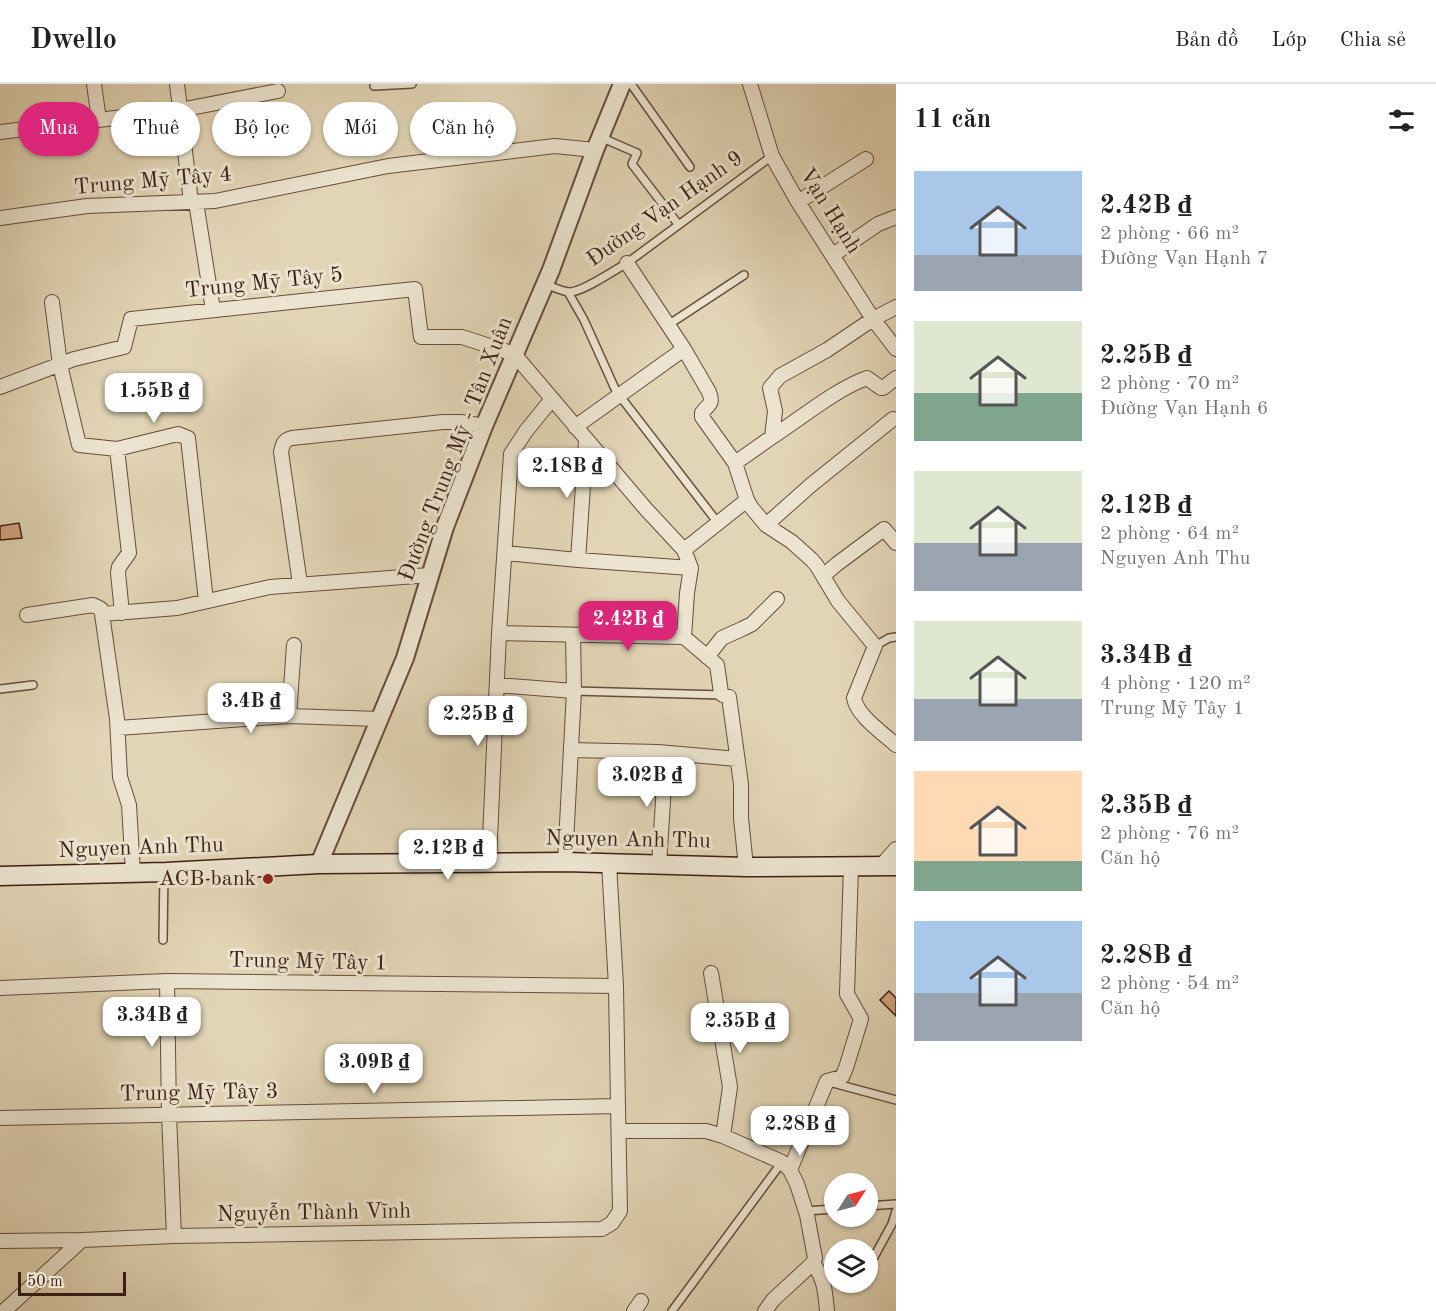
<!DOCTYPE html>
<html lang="vi">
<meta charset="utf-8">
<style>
:root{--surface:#fff;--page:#f2f2f2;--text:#202124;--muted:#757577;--line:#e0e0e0;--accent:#db2777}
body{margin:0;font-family:"Old Standard TT",serif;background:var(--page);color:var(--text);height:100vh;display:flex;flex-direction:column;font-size:22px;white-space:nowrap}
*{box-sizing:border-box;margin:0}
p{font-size:20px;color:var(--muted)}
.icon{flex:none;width:33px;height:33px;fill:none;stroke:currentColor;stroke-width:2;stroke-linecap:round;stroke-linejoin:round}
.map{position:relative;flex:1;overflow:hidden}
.panel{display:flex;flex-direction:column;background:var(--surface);width:540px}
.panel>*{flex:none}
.guide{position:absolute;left:18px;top:18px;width:570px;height:54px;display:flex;gap:12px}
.needle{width:39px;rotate:54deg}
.controls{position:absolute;left:824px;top:1089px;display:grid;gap:12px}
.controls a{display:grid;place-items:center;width:54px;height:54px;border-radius:50%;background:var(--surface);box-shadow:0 2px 4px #0004;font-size:30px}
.scale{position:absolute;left:18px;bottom:15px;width:108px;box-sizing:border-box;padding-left:6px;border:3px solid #3e1f14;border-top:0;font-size:16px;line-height:21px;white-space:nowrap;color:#3e1f14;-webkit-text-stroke:4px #ece4d0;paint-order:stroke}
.price{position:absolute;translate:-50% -51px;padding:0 14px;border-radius:12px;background:#fff;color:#222;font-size:20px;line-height:39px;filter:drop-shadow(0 2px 3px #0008)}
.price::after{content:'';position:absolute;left:50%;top:36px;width:18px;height:14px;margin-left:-9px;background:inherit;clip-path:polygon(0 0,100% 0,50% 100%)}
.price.selected{background:var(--accent);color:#fff}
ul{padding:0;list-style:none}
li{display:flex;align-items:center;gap:18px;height:150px;padding:0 18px}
li span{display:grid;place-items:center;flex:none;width:168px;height:120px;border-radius:0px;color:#555}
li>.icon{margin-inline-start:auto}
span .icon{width:72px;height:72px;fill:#fffc;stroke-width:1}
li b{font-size:26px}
h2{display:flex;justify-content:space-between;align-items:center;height:72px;padding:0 18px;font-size:26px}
.chip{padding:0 21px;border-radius:27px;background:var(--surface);box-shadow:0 2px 4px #0004;font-size:21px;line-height:54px}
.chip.selected{background:var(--accent);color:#fff}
header{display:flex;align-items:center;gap:36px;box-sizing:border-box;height:84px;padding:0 30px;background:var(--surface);border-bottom:2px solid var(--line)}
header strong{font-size:28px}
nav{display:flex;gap:33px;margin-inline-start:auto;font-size:21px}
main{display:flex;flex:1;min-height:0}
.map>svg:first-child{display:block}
.building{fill:#d1a480;stroke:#3e1f14;stroke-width:1.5}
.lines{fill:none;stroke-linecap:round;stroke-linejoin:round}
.service-casing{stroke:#674c3c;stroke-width:10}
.minor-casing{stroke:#674c3c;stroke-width:16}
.tertiary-casing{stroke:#674c3c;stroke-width:20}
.secondary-casing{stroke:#3e1f14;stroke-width:21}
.service{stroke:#ece4d0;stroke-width:7}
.minor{stroke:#ece4d0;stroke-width:14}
.tertiary{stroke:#ece4d0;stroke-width:16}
.secondary{stroke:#ece4d0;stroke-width:18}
.poi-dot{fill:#8f2418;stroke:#ece4d0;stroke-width:2}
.labels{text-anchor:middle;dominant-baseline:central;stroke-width:6;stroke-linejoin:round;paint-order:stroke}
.street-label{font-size:22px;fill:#3e1f14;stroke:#ece4d0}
.poi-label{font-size:22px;fill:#3e1f14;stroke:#ece4d0;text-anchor:end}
</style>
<header>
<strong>Dwello</strong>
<nav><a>Bản đồ</a><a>Lớp</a><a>Chia sẻ</a></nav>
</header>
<main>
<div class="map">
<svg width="896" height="1227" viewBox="0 0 896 1227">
<rect width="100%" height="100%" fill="#e2d5b6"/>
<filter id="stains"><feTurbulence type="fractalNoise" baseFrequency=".00333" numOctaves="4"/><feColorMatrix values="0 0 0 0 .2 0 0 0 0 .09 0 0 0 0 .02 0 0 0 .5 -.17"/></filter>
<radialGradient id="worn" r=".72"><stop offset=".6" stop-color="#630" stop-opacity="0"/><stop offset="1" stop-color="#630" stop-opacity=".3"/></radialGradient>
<path class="building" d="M19 439 22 454 0 456V442Z
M889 907 896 914V932L880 916Z"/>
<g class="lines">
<defs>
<path id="service" d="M631 0 690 83
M374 2 412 0
M600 53 637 69 632 80 678 140
M545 200C553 203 561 207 569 208 581 209 615 186 627 179L772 72
M568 208 584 236 616 307 718 439
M668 241 744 191
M875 562 889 554 896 553
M0 605 33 601
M574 607 723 611
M163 856 164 788
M833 999 896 1016
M867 1122 896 1120
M806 1127 834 1125
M874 1173 892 1140 896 1127
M672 1227 782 1078"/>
<path id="minor" d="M94 0 99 36
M177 0 191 118
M750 0 772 72 798 118 873 235 896 265
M0 48 180 26 278 7
M196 118 213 226
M798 118 866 75
M0 134 87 122 215 117 388 82 555 62 595 66
M833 171 878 140 896 133
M627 179 684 265 709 308C714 321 708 320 702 329V333L735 379 747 416 751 423 766 441 792 458 812 476 817 482 838 517 875 562 854 614C857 632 883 649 896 661
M52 218 60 281 79 361 117 365 178 350 188 354 206 517
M0 303 74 275 124 263 131 235 415 205 421 253H462L514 270 645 424 684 466 691 484 687 509 684 553
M575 343 684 265
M772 353C800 335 836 305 867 294L881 304H883L896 294
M117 365 129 469 119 483 118 489 122 529
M735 379 772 353 775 327 770 304 780 292 827 266 873 235 896 223
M766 441 811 401 893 335
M684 466 747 416
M505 469 578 476 691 484
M578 476 586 357
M823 492 837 480 884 445 896 459
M300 500 281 368C283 359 284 356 292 354L443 338H461L484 342
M27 531 93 521 101 525 102 530
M499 549 684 553
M684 553 717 581 721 609 723 611 729 613 741 700V734L746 783
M707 573 722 554 742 545 752 540 777 515
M497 601 574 607
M289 632 379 635
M118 644 289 632 294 561
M571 666 658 668 737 675
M489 778 499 549 511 370 526 347 552 315
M565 778 574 607 573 551
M609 779 616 902 618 1022
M659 781 666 669
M881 782 896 765
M133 789 129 721 120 693 117 635 102 530 177 524 270 503 430 491
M711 889 730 1003 723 1052
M167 897 169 1031 174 1152
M0 904 167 897 616 902
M0 1034 618 1022 620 1127 612 1139 602 1145 174 1152 82 1156 0 1157
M620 1047H706L723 1052 782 1078 790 1086 797 1100 807 1131 815 1174 813 1179 773 1216 765 1227
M790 1086 827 997 842 993 846 984 861 935 847 910 851 782
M813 1179C825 1196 825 1207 827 1227
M4 1227 82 1156
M634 1227 641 1217"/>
<path id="tertiary" d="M319 780 405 574 445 443 484 342 551 186 595 66 622 0"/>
<path id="secondary" d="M0 792 166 788 319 780 565 778 746 783 896 782"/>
</defs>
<use href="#service" class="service-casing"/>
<use href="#minor" class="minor-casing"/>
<use href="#tertiary" class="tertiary-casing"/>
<use href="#secondary" class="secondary-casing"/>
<use href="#service" class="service"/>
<use href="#minor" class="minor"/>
<use href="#tertiary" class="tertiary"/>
<use href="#secondary" class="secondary"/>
</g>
<circle class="poi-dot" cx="268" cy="795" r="6"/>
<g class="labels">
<g class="street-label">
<text transform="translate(153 97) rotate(-5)">Trung Mỹ Tây 4</text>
<text transform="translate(665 125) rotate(-35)">Đường Vạn Hạnh 9</text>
<text transform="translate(830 127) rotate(58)">Vạn Hạnh</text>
<text transform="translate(264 199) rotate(-6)">Trung Mỹ Tây 5</text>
<text transform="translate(456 365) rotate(-69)">Đường Trung Mỹ - Tân Xuân</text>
<text transform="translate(628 756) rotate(1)">Nguyen Anh Thu</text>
<text transform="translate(141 764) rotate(-2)">Nguyen Anh Thu</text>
<text transform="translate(308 878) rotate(1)">Trung Mỹ Tây 1</text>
<text transform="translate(199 1009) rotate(-1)">Trung Mỹ Tây 3</text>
<text transform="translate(314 1129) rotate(-1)">Nguyễn Thành Vĩnh</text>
</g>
<g class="poi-label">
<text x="256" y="795">ACB bank</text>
</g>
</g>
<rect width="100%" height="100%" filter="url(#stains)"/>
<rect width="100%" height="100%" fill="url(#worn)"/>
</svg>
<div class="controls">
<a><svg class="needle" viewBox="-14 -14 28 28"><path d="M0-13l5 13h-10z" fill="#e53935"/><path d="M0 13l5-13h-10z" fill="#757577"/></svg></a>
<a><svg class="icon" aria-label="layers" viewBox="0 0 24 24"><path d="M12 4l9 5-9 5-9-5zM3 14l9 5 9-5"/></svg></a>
</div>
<div class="scale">50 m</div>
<b class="price" style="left:154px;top:340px">1.55B ₫</b>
<b class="price" style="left:567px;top:415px">2.18B ₫</b>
<b class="price selected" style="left:628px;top:568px">2.42B ₫</b>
<b class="price" style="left:251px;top:650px">3.4B ₫</b>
<b class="price" style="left:478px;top:663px">2.25B ₫</b>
<b class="price" style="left:647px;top:724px">3.02B ₫</b>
<b class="price" style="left:448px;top:797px">2.12B ₫</b>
<b class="price" style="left:152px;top:964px">3.34B ₫</b>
<b class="price" style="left:740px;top:970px">2.35B ₫</b>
<b class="price" style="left:374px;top:1011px">3.09B ₫</b>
<b class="price" style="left:800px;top:1073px">2.28B ₫</b>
<div class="guide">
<a class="chip selected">Mua</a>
<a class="chip">Thuê</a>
<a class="chip">Bộ lọc</a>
<a class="chip">Mới</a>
<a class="chip">Căn hộ</a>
</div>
</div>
<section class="panel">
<h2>11 căn<svg class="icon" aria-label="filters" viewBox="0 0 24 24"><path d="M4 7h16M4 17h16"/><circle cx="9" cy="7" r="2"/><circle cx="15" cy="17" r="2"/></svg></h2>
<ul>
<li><span style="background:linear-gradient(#a9c7e8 70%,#9aa5b1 0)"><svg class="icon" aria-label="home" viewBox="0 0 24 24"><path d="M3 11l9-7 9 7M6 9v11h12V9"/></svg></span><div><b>2.42B ₫</b><p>2 phòng · 66 m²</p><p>Đường Vạn Hạnh 7</p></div></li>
<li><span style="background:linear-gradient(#dfe7d0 60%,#7fa58c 0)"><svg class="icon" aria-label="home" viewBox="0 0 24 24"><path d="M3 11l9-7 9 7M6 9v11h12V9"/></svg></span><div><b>2.25B ₫</b><p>2 phòng · 70 m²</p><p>Đường Vạn Hạnh 6</p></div></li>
<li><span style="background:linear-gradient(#dfe7d0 60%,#9aa5b1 0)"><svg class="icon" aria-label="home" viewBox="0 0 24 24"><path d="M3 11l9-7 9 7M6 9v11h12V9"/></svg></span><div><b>2.12B ₫</b><p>2 phòng · 64 m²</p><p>Nguyen Anh Thu</p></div></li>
<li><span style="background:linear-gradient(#dfe7d0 65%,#9aa5b1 0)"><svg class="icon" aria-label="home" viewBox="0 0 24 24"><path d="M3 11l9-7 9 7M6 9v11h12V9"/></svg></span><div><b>3.34B ₫</b><p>4 phòng · 120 m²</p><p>Trung Mỹ Tây 1</p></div></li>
<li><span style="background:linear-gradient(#ffd9b3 75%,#7fa58c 0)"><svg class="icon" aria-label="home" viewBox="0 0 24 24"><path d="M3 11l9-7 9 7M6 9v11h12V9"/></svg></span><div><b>2.35B ₫</b><p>2 phòng · 76 m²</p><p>Căn hộ</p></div></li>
<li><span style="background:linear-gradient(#a9c7e8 60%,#9aa5b1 0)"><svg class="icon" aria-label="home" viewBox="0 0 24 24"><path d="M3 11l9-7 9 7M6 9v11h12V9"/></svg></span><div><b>2.28B ₫</b><p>2 phòng · 54 m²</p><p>Căn hộ</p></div></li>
</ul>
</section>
</main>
